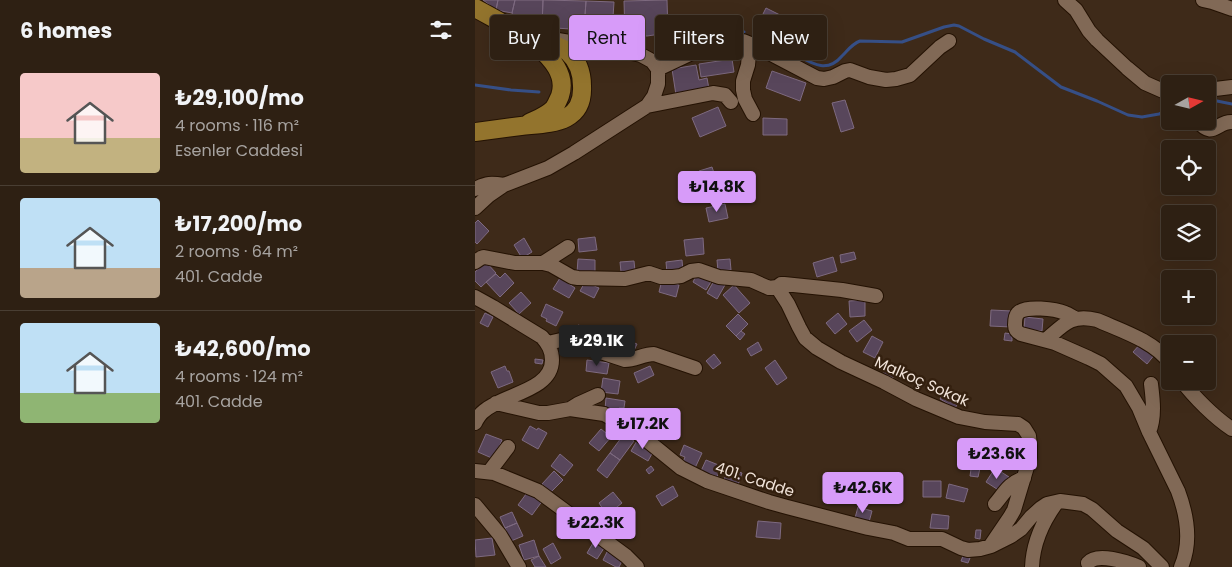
<!DOCTYPE html>
<meta charset="utf-8">
<style>
:root{--surface:#2e2013;--page:#3a2d21;--text:#f1f3f6;--muted:#a7a3a0;--line:#493e33;--accent:#d79bf9}
body{margin:0;font-family:Poppins,sans-serif;background:var(--page);color:var(--text);height:100vh;display:flex;flex-direction:column;font-size:19px;white-space:nowrap}
*{box-sizing:border-box;margin:0}
p{font-size:16px;color:var(--muted)}
.icon{flex:none;width:28px;height:28px;fill:none;stroke:currentColor;stroke-width:2;stroke-linecap:round;stroke-linejoin:round}
.map{position:relative;flex:1;overflow:hidden}
.sheet{display:flex;flex-direction:column;background:var(--surface);width:475px}
.sheet>*{flex:none}
.top-card{position:absolute;left:15px;top:15px;width:475px;height:45px;display:flex;gap:10px}
.needle{width:32px;rotate:82deg}
.tools{position:absolute;left:686px;top:75px;display:grid;gap:10px}
.tools a{display:grid;place-items:center;width:55px;height:55px;border-radius:5px;background:var(--surface);box-shadow:0 5px 20px #0002,0 0 0 1px var(--line);font-size:25px}
.price{position:absolute;translate:-50% -42px;padding:0 11px;border-radius:5px;background:var(--accent);color:#111;font-size:16px;line-height:32px;filter:drop-shadow(0 1px 2px #0008)}
.price::after{content:'';position:absolute;left:50%;top:30px;width:15px;height:11px;margin-left:-8px;background:inherit;clip-path:polygon(0 0,100% 0,50% 100%)}
.price.active{background:#222;color:#fff}
ul{padding:0;list-style:none}
li{display:flex;align-items:center;gap:15px;height:125px;padding:0 20px}
li+li{border-top:1px solid var(--line)}
li span{display:grid;place-items:center;flex:none;width:140px;height:100px;border-radius:5px;color:#555}
li>.icon{margin-inline-start:auto}
span .icon{width:60px;height:60px;fill:#fffc;stroke-width:1}
li b{font-size:21px}
h2{display:flex;justify-content:space-between;align-items:center;height:60px;padding:0 20px;font-size:21px}
.chip{padding:0 18px;border-radius:5px;background:var(--surface);box-shadow:0 5px 20px #0002,0 0 0 1px var(--line);font-size:18px;line-height:45px}
.chip.active{background:var(--accent);color:#111}
main{display:flex;flex:1;min-height:0}
.map>svg:first-child{display:block}
.lines{fill:none;stroke-linecap:round;stroke-linejoin:round}
.stream{stroke:#364f86;stroke-width:3}
.building{fill:#58465b;stroke:#7e6a80}
.minor-casing{stroke:#241203;stroke-width:16}
.major-casing{stroke:#241203;stroke-width:20}
.minor{stroke:#816956;stroke-width:14}
.major{stroke:#93742d;stroke-width:18}
.labels{text-anchor:middle;dominant-baseline:central;stroke-width:5;stroke-linejoin:round;paint-order:stroke}
.street-label{font-size:15px;fill:#f1e3d9;stroke:#34200f}
</style>
<main>
<section class="sheet">
<h2>6 homes<svg class="icon" aria-label="filters" viewBox="0 0 24 24"><path d="M4 7h16M4 17h16"/><circle cx="9" cy="7" r="2"/><circle cx="15" cy="17" r="2"/></svg></h2>
<ul>
<li><span style="background:linear-gradient(#f6c9c9 65%,#c2b280 0)"><svg class="icon" aria-label="home" viewBox="0 0 24 24"><path d="M3 11l9-7 9 7M6 9v11h12V9"/></svg></span><div><b>₺29,100/mo</b><p>4 rooms · 116 m²</p><p>Esenler Caddesi</p></div></li>
<li><span style="background:linear-gradient(#bfe0f5 70%,#b9a48a 0)"><svg class="icon" aria-label="home" viewBox="0 0 24 24"><path d="M3 11l9-7 9 7M6 9v11h12V9"/></svg></span><div><b>₺17,200/mo</b><p>2 rooms · 64 m²</p><p>401. Cadde</p></div></li>
<li><span style="background:linear-gradient(#bfe0f5 70%,#8fb573 0)"><svg class="icon" aria-label="home" viewBox="0 0 24 24"><path d="M3 11l9-7 9 7M6 9v11h12V9"/></svg></span><div><b>₺42,600/mo</b><p>4 rooms · 124 m²</p><p>401. Cadde</p></div></li>
</ul>
</section>
<div class="map">
<svg width="757" height="567" viewBox="0 0 757 567">
<rect width="100%" height="100%" fill="#3e2a19"/>
<g class="lines">
<path class="stream" d="M318 53C335 62 351 75 367 56 373 50 377 44 385 41L427 42 469 27 479 25 484 26 509 39 540 52 586 87 622 101 653 115 667 117 684 114 695 110
M193 55C215 45 244 26 269 32
M0 85 36 90 64 92
M732 99 757 104"/>
</g>
<path class="building" d="M8 0H23L21 10Z
M23 0H40L37 13 21 10Z
M40 0H68L67 27 42 21 40 19 37 13Z
M68 0 111 1 109 30 67 27Z
M192 0 193 33 172 36 150 35 149 1Z
M111 1 139 2 137 32 109 30Z
M291 8 325 25 316 43 282 26Z
M257 59 259 72 226 77 224 64Z
M221 65 224 80 232 78 234 89 201 95 197 69Z
M297 71 331 83 325 101 291 88Z
M370 100 379 128 366 132 357 103Z
M243 107 251 126 225 137 217 118Z
M288 118 312 119V135H288Z
M237 167 242 182 229 186 224 171Z
M250 204 253 218 234 222 231 208Z
M3 220 14 231 2 244 0 242V223Z
M120 237 122 250 104 252 103 239Z
M49 238 57 252 47 258 39 245Z
M228 238 229 254 211 256 209 240Z
M379 252 381 259 366 263 365 255Z
M358 257 362 271 342 277 338 263Z
M103 259 120 260V274L102 273Z
M255 259 256 270 243 271 242 260Z
M207 260 208 271 192 273 191 262Z
M159 261 160 271 146 272 145 262Z
M11 262 21 273 6 287 0 281V272Z
M223 272 237 280 231 290 218 282Z
M30 273 39 283 25 297 11 282 21 274 25 278Z
M85 278 100 288 94 298 78 289Z
M240 279 250 285 242 299 232 293Z
M187 280 204 285 201 297 184 292Z
M110 282 124 288 119 298 105 291Z
M259 285 275 303 264 313 248 295Z
M46 292 56 303 44 314 34 303Z
M390 300V316L375 317 374 301Z
M71 304 88 312 81 326 71 321 72 319 66 316Z
M516 310 537 311 536 327 515 326Z
M10 313 18 317 13 327 5 323Z
M363 313 372 324 360 334 351 323Z
M263 314 273 324 261 336 251 326Z
M550 317 568 319 567 331 549 329Z
M389 320 397 330 382 342 374 331Z
M103 325 117 329 114 339 100 335Z
M124 328 140 335 134 348 119 342Z
M266 331 270 334 265 340 261 336Z
M530 333 537 334V341L529 340Z
M142 336 162 344 156 357 136 349Z
M397 336 408 342 400 358 388 352Z
M283 342 287 350 276 356 272 349Z
M666 343 680 354 672 364 658 352Z
M239 354 246 363 238 369 231 361Z
M60 359 68 360 67 364 60 363Z
M112 360 134 363 132 374 111 371Z
M300 360 312 378 302 385 290 368Z
M30 366 32 371H34L38 382 23 388 16 372Z
M175 366 179 375 163 383 159 373Z
M412 366 421 371 417 379 408 374Z
M128 378 145 381 143 394 126 392Z
M472 387 488 396 480 408 465 399Z
M131 398 150 401 149 408H144L143 411 130 409Z
M178 421 191 429 184 441 171 434Z
M55 426 62 430 63 428 72 433 63 449 47 440Z
M126 429 136 437 124 451 114 443Z
M11 434 27 440 19 459 3 452Z
M149 434 159 441 145 460 135 453Z
M163 439 179 450 173 461 156 451Z
M209 445 227 453 220 468 208 462 210 457 205 455Z
M135 453 145 460 132 478 122 470Z
M85 454 98 465 89 476 76 466Z
M231 460 246 466 242 477 226 471Z
M497 462 506 464 503 477 495 476Z
M176 466 179 470 174 474 171 470Z
M253 468 267 473 263 485 249 480Z
M520 468 534 477 525 491 511 482Z
M79 471 88 480 76 492 67 484Z
M448 481H466V497H448Z
M474 484 493 489 489 502 471 498Z
M198 486 203 496 187 506 181 496Z
M54 490 68 500 57 515 43 505Z
M138 492 147 503 132 515 124 503Z
M383 507 397 511 394 522 380 518Z
M37 512 42 523 30 528 25 517Z
M457 514 474 516 473 529 455 528Z
M283 521 306 523 305 539 281 537Z
M42 523 48 536 36 541 30 528Z
M501 530H506L505 539 500 538Z
M17 538 20 555 1 557 0 540Z
M121 538 131 545 122 559 112 553Z
M59 540 64 556 49 560 44 545Z
M78 543 86 558 76 564 68 549Z
M134 548 149 557 144 567H141L128 560Z
M64 556 71 567H60L56 560Z
M488 556 495 558 493 563 486 561Z"/>
<g class="lines">
<defs>
<path id="minor" d="M590 0 601 10 614 31 622 40 652 68 670 83 695 94
M728 0 737 2 757 9
M275 44 273 65 268 81V90L270 99 278 114
M183 69 238 43 258 39 268 41 283 47 342 78 349 79 358 77 370 71 375 70 394 77 411 80 421 79 435 75 465 47 474 41
M732 90 757 87
M172 106 238 93 250 95 256 102
M723 121C738 140 742 121 757 122
M0 189C12 183 16 183 29 185
M0 208 13 196 29 185 73 168 99 153 172 106 179 96 183 84V69L177 61 166 55 147 51 77 39
M0 262 6 258 9 257 40 263H68L76 265 97 277 103 278 150 279 174 273 186 277H198L206 276 216 271 224 270 244 277 276 280 294 288 302 287 306 284H309L367 290 401 296
M68 263 93 247
M302 287 313 304 324 327 330 338 342 348 366 362 409 382 441 399 484 417 510 422 543 424 549 428 554 436 555 447V457L539 510 535 517 516 545
M0 297 18 307 67 337C73 344 77 350 77 360 77 391 28 394 9 411 5 414 2 419 0 423
M601 319C597 317 594 314 590 313 581 309 550 305 543 313 540 316 540 321 540 325 540 330 542 332 546 334L580 343 614 358 626 364 651 386 664 408 674 432 703 491C712 515 717 542 706 567
M571 340C589 324 596 314 622 320 647 331 679 341 695 363
M73 343 86 340 93 341 150 360C160 360 169 354 179 354L220 368
M707 381C719 397 740 418 757 429
M21 403 64 413H73L95 409 129 414 164 434 206 468 232 481 294 502 312 507 393 528 419 533 434 539H467L486 548 493 550 505 549 516 546 536 536 546 529 556 517 566 508 572 504 585 501 608 504 617 509 642 531 668 548 687 567
M95 409 103 404 123 395
M674 432C680 417 678 400 676 384
M0 471 19 473 63 491 151 556 162 567
M14 472 33 447
M520 504C530 492 534 483 549 478
M0 505 25 535 44 567
M613 563C622 552 652 562 664 567
M557 567C558 542 568 521 582 502"/>
<path id="major" d="M0 8C17 17 33 27 51 35 64 41 81 43 93 52 103 61 107 74 107 86 109 125 73 123 46 126 30 128 15 130 0 132
M54 123C62 119 71 116 78 109 81 106 83 100 85 96 93 72 72 55 57 40"/>
</defs>
<use href="#minor" class="minor-casing"/>
<use href="#major" class="major-casing"/>
<use href="#minor" class="minor"/>
<use href="#major" class="major"/>
</g>
<g class="labels">
<g class="street-label">
<text transform="translate(447 381) rotate(24)">Malkoç Sokak</text>
<text transform="translate(280 479) rotate(18)">401. Cadde</text>
</g>
</g>
</svg>
<div class="tools">
<a><svg class="needle" viewBox="-14 -14 28 28"><path d="M0-13l5 13h-10z" fill="#e53935"/><path d="M0 13l5-13h-10z" fill="#a7a3a0"/></svg></a>
<a><svg class="icon" aria-label="locate" viewBox="0 0 24 24"><circle cx="12" cy="12" r="6"/><path d="M12 2v4M12 18v4M2 12h4M18 12h4"/></svg></a>
<a><svg class="icon" aria-label="layers" viewBox="0 0 24 24"><path d="M12 4l9 5-9 5-9-5zM3 14l9 5 9-5"/></svg></a>
<a>+</a>
<a>−</a>
</div>
<b class="price" style="left:242px;top:213px">₺14.8K</b>
<b class="price active" style="left:122px;top:367px">₺29.1K</b>
<b class="price" style="left:168px;top:450px">₺17.2K</b>
<b class="price" style="left:522px;top:480px">₺23.6K</b>
<b class="price" style="left:388px;top:514px">₺42.6K</b>
<b class="price" style="left:121px;top:549px">₺22.3K</b>
<div class="top-card">
<a class="chip">Buy</a>
<a class="chip active">Rent</a>
<a class="chip">Filters</a>
<a class="chip">New</a>
</div>
</div>
</main>
